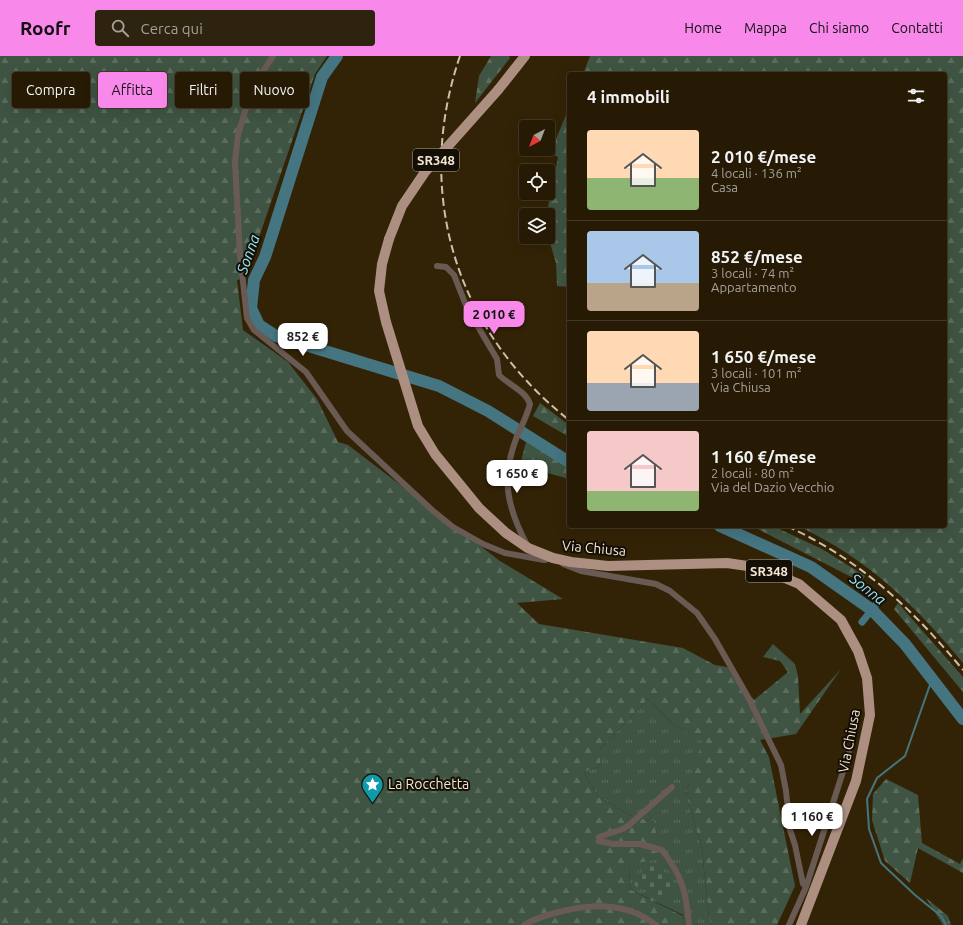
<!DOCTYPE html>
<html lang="it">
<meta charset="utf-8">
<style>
:root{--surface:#261a04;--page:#2e230e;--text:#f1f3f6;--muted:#a4a19a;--line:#423826;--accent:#f888ea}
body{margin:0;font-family:Ubuntu,sans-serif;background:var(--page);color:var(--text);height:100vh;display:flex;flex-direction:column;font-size:15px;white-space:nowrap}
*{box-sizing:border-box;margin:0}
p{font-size:13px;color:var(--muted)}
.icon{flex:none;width:22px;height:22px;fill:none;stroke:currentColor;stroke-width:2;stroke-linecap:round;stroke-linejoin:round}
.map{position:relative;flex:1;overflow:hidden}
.side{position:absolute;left:567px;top:16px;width:380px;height:456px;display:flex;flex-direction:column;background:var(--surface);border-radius:4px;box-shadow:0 4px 16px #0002,0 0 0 1px var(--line)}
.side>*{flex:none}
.guide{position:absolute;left:12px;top:16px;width:380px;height:36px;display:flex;gap:8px}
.needle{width:26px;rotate:222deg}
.fabs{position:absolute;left:519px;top:64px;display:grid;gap:8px}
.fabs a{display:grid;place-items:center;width:36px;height:36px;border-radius:4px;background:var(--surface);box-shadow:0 4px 16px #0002,0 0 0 1px var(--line);font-size:20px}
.price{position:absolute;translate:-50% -34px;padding:0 9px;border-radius:8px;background:#fff;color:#222;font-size:13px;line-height:26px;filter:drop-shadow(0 1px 2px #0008)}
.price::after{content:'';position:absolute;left:50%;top:24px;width:12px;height:9px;margin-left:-6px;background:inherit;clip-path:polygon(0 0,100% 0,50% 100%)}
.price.active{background:var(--accent);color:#111}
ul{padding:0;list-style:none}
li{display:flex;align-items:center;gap:12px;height:100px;padding:0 20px}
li+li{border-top:1px solid var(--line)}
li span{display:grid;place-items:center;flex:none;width:112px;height:80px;border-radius:4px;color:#555}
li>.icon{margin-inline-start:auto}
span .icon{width:48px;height:48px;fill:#fffc;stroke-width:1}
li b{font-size:17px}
h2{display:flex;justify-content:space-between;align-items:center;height:48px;padding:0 20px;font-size:17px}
.pill{padding:0 14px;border-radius:4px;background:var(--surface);box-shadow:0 4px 16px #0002,0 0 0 1px var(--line);font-size:14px;line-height:36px}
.pill.active{background:var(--accent);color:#111}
header{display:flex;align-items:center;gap:24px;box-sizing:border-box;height:56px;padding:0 20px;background:var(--accent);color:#111}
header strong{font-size:19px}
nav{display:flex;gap:22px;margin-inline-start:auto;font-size:14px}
.search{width:280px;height:36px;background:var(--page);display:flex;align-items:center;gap:10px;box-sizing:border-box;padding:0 14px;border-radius:4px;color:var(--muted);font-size:15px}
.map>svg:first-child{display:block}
.grass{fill:url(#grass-tufts)}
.forest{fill:url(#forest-firs)}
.cemetery{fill:url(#cemetery-stones)}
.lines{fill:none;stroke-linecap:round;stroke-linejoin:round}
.stream{stroke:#447581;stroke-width:2}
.canal{stroke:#447581;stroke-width:7}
.river{stroke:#447581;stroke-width:12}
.minor{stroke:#695b53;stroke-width:6}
.primary{stroke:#ac8f80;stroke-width:10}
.rail{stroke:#cdc1ae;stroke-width:2;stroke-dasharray:8 4;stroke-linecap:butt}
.primary-bridge{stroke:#ac8f80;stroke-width:10}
.labels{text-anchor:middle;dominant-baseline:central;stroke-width:4;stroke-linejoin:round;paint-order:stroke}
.shield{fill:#150e04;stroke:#afa597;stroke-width:1}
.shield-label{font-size:13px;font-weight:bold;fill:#f1e6d6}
.street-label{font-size:14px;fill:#f1e6d6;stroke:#150e04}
.poi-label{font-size:14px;fill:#f1e6d6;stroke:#150e04;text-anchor:start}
.water-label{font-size:15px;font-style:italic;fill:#94e9fc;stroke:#150e04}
</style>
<header>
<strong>Roofr</strong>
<div class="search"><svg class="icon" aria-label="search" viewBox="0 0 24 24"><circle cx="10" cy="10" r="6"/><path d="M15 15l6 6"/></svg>Cerca qui</div>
<nav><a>Home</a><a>Mappa</a><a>Chi siamo</a><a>Contatti</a></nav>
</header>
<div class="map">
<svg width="963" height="869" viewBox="0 0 963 869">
<defs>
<pattern id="grass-tufts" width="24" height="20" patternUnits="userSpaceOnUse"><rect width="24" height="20" fill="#3f5442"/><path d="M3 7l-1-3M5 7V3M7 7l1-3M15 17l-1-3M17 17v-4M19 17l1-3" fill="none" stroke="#5b6d5d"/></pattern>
<pattern id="forest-firs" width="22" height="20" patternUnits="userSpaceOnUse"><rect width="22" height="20" fill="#3f5442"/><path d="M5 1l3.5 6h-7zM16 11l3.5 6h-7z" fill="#5b6d5d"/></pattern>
<pattern id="cemetery-stones" width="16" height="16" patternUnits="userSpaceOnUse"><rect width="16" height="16" fill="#3f5442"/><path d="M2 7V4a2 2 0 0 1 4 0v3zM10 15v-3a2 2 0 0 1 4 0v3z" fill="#5b6d5d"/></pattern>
</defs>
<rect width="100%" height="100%" fill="#332306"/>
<path class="grass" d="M648 643 672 667 703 685 686 738 702 793 709 862 712 869H685L683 859 629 833 630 808 654 766 629 759 597 739 584 716 600 710V693Z"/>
<path class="forest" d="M0 0H327L315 18 245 222 237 224 243 274 288 306 317 343 338 386 348 389 500 505 563 543 517 547 539 568 683 592 715 609 727 611 754 644 788 616 780 605 763 601 773 588 795 608 798 620 800 658 841 613 796 678 760 684 769 701 795 830 777 869H712L709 862 702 793 686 738 702 685 672 667 648 643 600 693V710L584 716 597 739 629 759 654 766 661 803 630 808 629 833 683 860 685 869H0Z
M491 0H509L510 2 475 47 479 20Z
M590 0H963V607C914 548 868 503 798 470H945V18H583Z
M569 52V231L557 230 556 207 550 187 547 156 558 101 550 97Z
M540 347 569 369V381L533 360Z
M526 386 569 411V423L520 409Z
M752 470H773L822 493 865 520 861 526Z
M898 547 963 621V636L894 553Z
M886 723 918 739 922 787 960 808 963 802V817L918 792 910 827 885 805 872 764 873 738Z
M926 842 948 860 951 869H943Z"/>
<path class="cemetery" d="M653 809 670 819 674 830 664 847 656 842 653 846 649 843 651 839 634 829 637 823 633 820 636 816 640 819 643 813Z"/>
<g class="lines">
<path class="stream" d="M932 623 905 700 877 722 867 743 869 773 881 807 915 839 941 860 946 869"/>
<path class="canal" d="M862 566 879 545"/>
<path class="river" d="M337 0 322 21 265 201 254 224 251 252 259 269 276 280 439 330 488 355 569 406
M720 470 811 511 872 554 905 588 963 663"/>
<path class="minor" d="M273 0 260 20 246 52 238 79 235 106 240 199 247 262 254 274 306 316 347 375 432 454 453 471 483 488 505 497 544 504 552 502
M437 210 446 211 454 219 467 252 497 303 499 319C509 329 526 335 530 348 527 360 521 371 516 383 501 423 507 451 527 489
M563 508 581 515 656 528 670 535 697 557 715 583 748 641 781 709 786 735 790 774 795 789 803 828 806 831
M672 731 629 769 623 773 599 781V785L613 788H640L662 794C683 821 686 836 689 869
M524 869C534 863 544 860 555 857 590 847 627 846 656 869
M789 869 806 831 849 697"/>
<path class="primary" d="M498 34 525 0
M389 183 382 208 379 235 386 266 418 370 435 398 479 452 506 477 528 492 553 502 571 506 608 510 727 507 761 512 799 528 841 564 858 595 867 622 870 659 856 725 801 869"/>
<path class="rail" d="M460 0C413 137 456 275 569 364
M787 470C860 504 912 552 963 614"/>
<path class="primary-bridge" d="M389 183 402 150 425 116 498 34"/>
</g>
<defs>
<symbol id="sight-pin" viewBox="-11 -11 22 30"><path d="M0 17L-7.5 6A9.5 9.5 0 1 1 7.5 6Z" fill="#0f9aa8" stroke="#150e04"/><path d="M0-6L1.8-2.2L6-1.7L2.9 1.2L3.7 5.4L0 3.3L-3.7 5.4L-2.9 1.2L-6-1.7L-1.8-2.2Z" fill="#fff"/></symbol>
</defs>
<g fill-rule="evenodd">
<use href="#sight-pin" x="360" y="716" width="25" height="34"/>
</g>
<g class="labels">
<g class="shield">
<rect x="413" y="93" width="46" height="22" rx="3"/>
<rect x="746" y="504" width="46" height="22" rx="3"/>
</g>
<g class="shield-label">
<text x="436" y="104">SR348</text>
<text x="769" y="515">SR348</text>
</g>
<g class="street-label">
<text transform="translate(594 492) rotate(5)">Via Chiusa</text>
<text transform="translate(849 685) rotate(-79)">Via Chiusa</text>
</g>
<g class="poi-label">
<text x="388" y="728">La Rocchetta</text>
</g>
<g class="water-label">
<text transform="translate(248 198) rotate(-70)">Sonna</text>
<text transform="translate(868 533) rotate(38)">Sonna</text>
</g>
</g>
</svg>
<div class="fabs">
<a><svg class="needle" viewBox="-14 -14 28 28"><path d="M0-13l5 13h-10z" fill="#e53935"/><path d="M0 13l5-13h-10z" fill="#a4a19a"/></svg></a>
<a><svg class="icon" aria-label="locate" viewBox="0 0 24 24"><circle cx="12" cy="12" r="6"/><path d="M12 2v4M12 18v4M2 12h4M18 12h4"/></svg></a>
<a><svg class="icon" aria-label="layers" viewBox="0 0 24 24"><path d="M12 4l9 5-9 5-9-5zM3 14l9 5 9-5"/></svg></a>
</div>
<b class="price active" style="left:494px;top:279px">2 010 €</b>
<b class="price" style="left:303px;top:301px">852 €</b>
<b class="price" style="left:517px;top:438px">1 650 €</b>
<b class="price" style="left:812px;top:781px">1 160 €</b>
<div class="guide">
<a class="pill">Compra</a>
<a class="pill active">Affitta</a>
<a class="pill">Filtri</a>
<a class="pill">Nuovo</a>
</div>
<section class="side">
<h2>4 immobili<svg class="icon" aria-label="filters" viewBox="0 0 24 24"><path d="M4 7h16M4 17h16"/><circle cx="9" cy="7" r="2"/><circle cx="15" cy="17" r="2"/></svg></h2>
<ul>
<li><span style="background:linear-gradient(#ffd9b3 60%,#8fb573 0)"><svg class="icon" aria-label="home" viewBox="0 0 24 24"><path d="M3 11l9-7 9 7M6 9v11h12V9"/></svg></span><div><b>2 010 €/mese</b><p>4 locali · 136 m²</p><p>Casa</p></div></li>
<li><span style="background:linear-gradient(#a9c7e8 65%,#b9a48a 0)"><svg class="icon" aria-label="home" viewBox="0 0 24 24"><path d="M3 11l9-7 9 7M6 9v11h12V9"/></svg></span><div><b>852 €/mese</b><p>3 locali · 74 m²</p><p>Appartamento</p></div></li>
<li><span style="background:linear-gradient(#ffd9b3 65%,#9aa5b1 0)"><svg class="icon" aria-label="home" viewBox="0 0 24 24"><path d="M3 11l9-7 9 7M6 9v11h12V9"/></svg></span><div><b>1 650 €/mese</b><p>3 locali · 101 m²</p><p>Via Chiusa</p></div></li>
<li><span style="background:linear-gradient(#f6c9c9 75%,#8fb573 0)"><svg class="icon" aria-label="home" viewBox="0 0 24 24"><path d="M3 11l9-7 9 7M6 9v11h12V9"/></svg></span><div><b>1 160 €/mese</b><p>2 locali · 80 m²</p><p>Via del Dazio Vecchio</p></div></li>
</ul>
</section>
</div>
